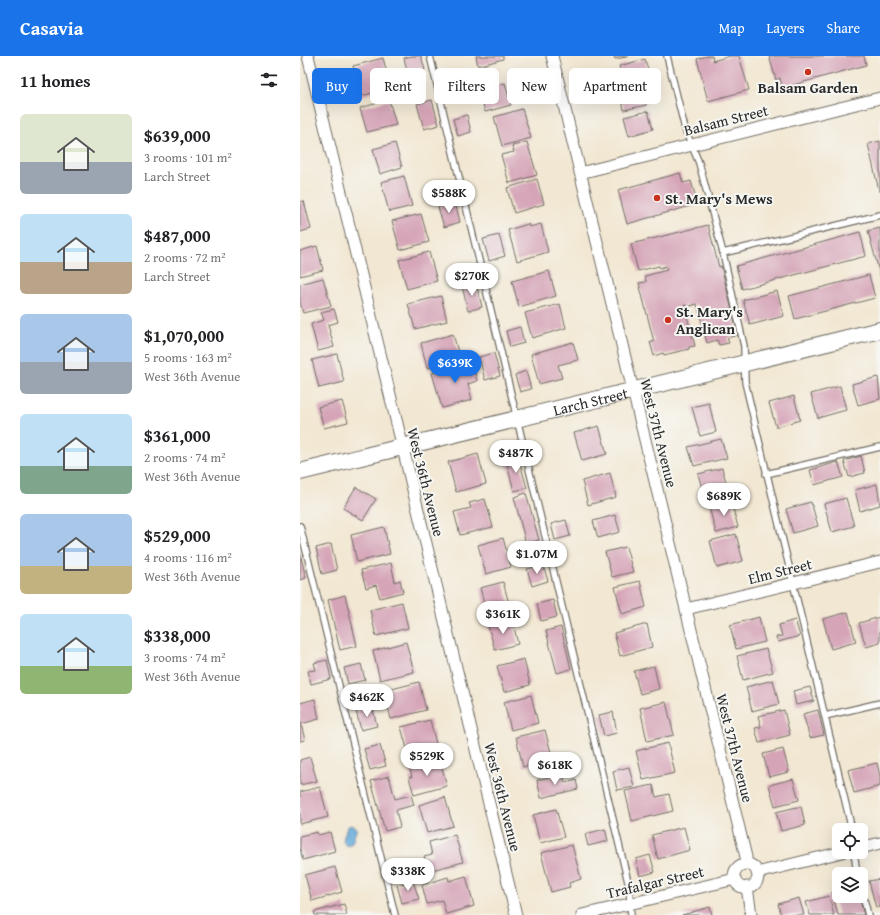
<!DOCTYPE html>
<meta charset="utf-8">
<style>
:root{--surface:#fff;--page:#f2f2f2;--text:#202124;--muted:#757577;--accent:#1a73e8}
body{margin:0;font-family:"Gentium Book Plus",serif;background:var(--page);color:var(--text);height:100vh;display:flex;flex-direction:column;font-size:15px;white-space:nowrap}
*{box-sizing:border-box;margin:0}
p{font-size:13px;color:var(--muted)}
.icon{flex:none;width:22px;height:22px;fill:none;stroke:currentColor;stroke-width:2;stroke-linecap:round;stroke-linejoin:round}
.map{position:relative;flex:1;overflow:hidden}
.drawer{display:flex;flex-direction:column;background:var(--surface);width:300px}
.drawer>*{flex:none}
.hud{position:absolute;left:12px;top:12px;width:380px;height:36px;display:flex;gap:8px}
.buttons{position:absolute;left:532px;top:767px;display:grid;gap:8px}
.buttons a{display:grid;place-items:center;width:36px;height:36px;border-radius:6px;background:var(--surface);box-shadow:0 4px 16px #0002;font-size:20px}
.price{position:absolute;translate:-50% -34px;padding:0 9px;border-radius:14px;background:#fff;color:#222;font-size:13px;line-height:26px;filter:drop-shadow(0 1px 2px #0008)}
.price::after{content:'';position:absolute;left:50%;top:24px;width:12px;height:9px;margin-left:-6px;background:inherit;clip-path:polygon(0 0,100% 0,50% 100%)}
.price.active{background:var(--accent);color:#fff}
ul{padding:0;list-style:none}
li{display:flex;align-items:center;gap:12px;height:100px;padding:0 20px}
li span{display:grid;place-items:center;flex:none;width:112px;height:80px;border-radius:6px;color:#555}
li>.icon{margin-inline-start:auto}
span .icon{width:48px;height:48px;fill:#fffc;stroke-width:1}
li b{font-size:17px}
h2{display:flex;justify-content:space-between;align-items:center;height:48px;padding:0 20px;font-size:17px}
.pill{padding:0 14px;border-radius:6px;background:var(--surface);box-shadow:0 4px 16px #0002;font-size:14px;line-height:36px}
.pill.active{background:var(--accent);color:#fff}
header{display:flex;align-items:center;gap:24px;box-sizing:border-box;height:56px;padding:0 20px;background:var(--accent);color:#fff}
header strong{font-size:19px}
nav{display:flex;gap:22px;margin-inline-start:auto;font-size:14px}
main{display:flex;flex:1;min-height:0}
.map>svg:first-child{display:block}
.water{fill:#63a9d9;stroke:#476a82}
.building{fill:#d5a4b7}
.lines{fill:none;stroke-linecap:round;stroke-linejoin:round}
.lane-casing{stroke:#716d65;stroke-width:8}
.street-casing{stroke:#716d65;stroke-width:13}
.secondary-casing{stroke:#716d65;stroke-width:18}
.lane{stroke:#fff;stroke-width:5.5}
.street{stroke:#fff;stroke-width:11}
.secondary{stroke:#fff;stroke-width:16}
.poi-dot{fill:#c8321e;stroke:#f6f6f2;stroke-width:1.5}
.labels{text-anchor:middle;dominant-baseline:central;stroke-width:4;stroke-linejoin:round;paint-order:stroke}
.poi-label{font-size:15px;font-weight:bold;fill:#2b2b2b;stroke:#f6f6f2;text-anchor:start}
.street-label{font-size:15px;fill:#2b2b2b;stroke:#f6f6f2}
</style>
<header>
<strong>Casavia</strong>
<nav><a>Map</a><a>Layers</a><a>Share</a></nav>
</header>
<main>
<section class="drawer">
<h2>11 homes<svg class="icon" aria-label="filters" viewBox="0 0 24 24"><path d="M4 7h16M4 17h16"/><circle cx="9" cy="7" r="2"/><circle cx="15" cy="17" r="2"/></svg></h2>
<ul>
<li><span style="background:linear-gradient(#dfe7d0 60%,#9aa5b1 0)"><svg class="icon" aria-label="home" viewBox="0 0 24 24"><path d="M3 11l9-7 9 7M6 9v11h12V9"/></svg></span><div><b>$639,000</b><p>3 rooms · 101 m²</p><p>Larch Street</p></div></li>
<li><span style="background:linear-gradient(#bfe0f5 60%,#b9a48a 0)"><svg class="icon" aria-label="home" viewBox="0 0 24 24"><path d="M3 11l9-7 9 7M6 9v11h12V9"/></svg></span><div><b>$487,000</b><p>2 rooms · 72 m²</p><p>Larch Street</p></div></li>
<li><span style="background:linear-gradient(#a9c7e8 60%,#9aa5b1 0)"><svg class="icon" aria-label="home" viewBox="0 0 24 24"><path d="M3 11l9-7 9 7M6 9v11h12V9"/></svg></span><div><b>$1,070,000</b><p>5 rooms · 163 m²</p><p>West 36th Avenue</p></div></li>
<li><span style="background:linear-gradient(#bfe0f5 65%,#7fa58c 0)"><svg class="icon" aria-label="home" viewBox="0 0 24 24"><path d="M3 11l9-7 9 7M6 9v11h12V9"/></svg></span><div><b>$361,000</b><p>2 rooms · 74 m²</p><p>West 36th Avenue</p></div></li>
<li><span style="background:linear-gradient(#a9c7e8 65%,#c2b280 0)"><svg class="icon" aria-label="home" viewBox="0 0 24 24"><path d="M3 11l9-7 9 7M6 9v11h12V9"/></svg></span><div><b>$529,000</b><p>4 rooms · 116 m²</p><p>West 36th Avenue</p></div></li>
<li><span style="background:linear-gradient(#bfe0f5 65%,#8fb573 0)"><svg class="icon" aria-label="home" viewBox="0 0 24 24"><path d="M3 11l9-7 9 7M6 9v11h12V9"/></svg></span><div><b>$338,000</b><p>3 rooms · 74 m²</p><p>West 36th Avenue</p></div></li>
</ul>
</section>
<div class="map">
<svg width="580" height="859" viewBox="0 0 580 859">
<rect width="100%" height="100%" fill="#f6f6f2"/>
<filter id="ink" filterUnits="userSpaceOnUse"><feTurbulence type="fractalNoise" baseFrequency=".025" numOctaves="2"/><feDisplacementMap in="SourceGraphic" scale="8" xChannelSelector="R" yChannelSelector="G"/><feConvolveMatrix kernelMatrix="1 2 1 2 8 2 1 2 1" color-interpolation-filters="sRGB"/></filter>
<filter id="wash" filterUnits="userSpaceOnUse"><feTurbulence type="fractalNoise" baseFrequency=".012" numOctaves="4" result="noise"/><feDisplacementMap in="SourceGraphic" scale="16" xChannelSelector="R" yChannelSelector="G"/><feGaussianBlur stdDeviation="0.9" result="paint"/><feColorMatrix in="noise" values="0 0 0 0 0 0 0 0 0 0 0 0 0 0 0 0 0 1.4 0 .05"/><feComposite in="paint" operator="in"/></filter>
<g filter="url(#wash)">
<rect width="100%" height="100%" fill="#f2e7d2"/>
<path class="water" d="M51 769 57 772 52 787 46 790 43 785C43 782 46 774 47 771Z"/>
<g id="blocks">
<path class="building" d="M112 0H121L125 14 108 19 104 2Z
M176 0H203V3L178 10Z
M314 0H327V1L315 3Z
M407 0H412L413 5 430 0H439L449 34 408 45 397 3Z
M469 0H564L566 9 482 32 480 22 476 24Z
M83 2 91 32 61 40 53 10Z
M345 3 350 21 324 28 319 10Z
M205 27 211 49 185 56 179 34Z
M341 30 346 49 324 54 320 35Z
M89 44 96 69 67 76 60 52Z
M132 44 139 69 124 73 117 48Z
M222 53 231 82 202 90 194 61Z
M348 55 353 73 329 80 324 61Z
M167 59 171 76 158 80 153 63Z
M580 85V135H579L568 88Z
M227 86 237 119 209 127 201 99 214 96 212 90Z
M95 87 102 111 80 118 73 93Z
M380 117 383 127 391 125 396 142 392 143 394 149 327 168 318 134Z
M104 120 112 150 89 156 81 126Z
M237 123 244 148 214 157 207 132Z
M4 145 11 173 0 176V146Z
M155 146 160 166 144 171 138 151Z
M121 158 129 186 100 194 92 165Z
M228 168 229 171 241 168 248 196 217 205 208 174Z
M408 169 419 211 421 210 438 279 427 282 429 287 419 289 417 284 407 287 397 248 387 251 386 249H384L395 290 389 291V293L364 299 363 297 354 300 350 286H354L339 227 346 226 345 220 367 214 366 210 360 212 359 210 338 215 331 188Z
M580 172V219L568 175Z
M560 176 566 200 442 233 436 210Z
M199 179 205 200 189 205 183 183Z
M17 190 23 214 0 220V195Z
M129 196 137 225 107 233 99 204Z
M249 215 256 240 219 251 212 225Z
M569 219 575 242 495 263 489 240Z
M23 222 31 250 3 257 0 246V228Z
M176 227 182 251 168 255 162 230Z
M477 235 484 260 450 269 443 244Z
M141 240 147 265 115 273 108 248Z
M260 248 266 272 232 282 225 257Z
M34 253 38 266 28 269 34 291 18 295 11 268 24 264 21 256Z
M220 271 224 287 210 291 206 275Z
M153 278 160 303 127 312 121 287Z
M273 286 278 304 258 309 262 322 239 328 231 298Z
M194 297 200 320 185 324 179 301Z
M37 298 44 326 19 332 12 304Z
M172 306 177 325 168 328 172 344 142 352 132 317Z
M226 315 231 333 220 336 215 319Z
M578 321 580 343 558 349 552 328Z
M540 330 546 354 518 362 511 338Z
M494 340 500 364 476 371 469 347Z
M42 345 48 366 24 372 18 351Z
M409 347 416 376 400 380 392 351Z
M299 370 307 398 282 405 274 377Z
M421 383 427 402 394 410 388 391Z
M178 398 186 428 156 436 148 406Z
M218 400 227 432 214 435 206 404Z
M561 400 565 417 549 421 544 405Z
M538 406 543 421 514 429 510 414Z
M422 412 429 436 405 443 398 418Z
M310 417 316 441 288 449 282 425Z
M577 428 580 449 560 455 555 434Z
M56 431 76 443 63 464 43 452Z
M226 437 239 484 226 488 214 441Z
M546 442 554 470 532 476 524 448Z
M185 443 193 471 160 479 154 456 171 452 169 447Z
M431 445 438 471 416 477 409 451Z
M511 446 518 470 493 477 486 453Z
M315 459 320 476 298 482 293 465Z
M266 464 270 480 255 484 251 468Z
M84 471 90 498 57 506 51 479Z
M436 478 443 505 417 512 410 485Z
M203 482 211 511 186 518 178 489Z
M31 488 37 514 22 518 16 492Z
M326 491 333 516 312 521 305 496Z
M0 497 6 522 0 524Z
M91 507 95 526 100 524 103 536 80 542 76 529 66 532 61 514Z
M243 509 248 525 232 530 227 513Z
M340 525 346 551 322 558 315 531Z
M203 526 210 551 187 557 180 532Z
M45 539 57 590 40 594 28 544Z
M253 544 257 561 241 565 237 548Z
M102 546 108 572 76 580 70 554Z
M548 556 556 586 531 593 523 563Z
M459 561 465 586 436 593 430 569Z
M580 561V587L566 591 559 567Z
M212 563 218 588 195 594 188 570Z
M495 564 500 580 478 586 476 581 482 580 479 569Z
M347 568 352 591 320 600 314 577Z
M261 571 271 613 257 617 246 575Z
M106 586 114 616 80 624 73 595Z
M466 593 473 616 443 624 437 600Z
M224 603 230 629 204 636 197 610Z
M27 604 31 623 11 628 8 615 16 614 14 607Z
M61 608 65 624 48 628 44 612Z
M354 610 359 633 340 638 334 615Z
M473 624 479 648 452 655 446 631Z
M119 626 126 654 91 663 84 635Z
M510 631 514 645 496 649 493 635Z
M231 639 238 667 211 674 204 646Z
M15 643 19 663 1 668 5 684 0 685V647Z
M366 646 374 679 347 685 340 652Z
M72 650 77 670 61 674 56 655Z
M484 654 490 679 459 687 455 672 461 671 458 660Z
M518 654 524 679 510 682 503 658Z
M313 656 317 677 304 680 299 659Z
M130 664 137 692 109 700 101 671Z
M245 674 253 704 223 711 216 681Z
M368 687 375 717 343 724 336 695Z
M80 689 86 710 70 714 64 693Z
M483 693 489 716 469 721 463 698Z
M10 701 17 725 0 729V704Z
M139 702 147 730 114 739 109 721H112L109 710Z
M577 707 580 720V730L554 737 548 714Z
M329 711 334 731 317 734 313 715Z
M263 718 265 727 276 724 278 733 241 742 237 724Z
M89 720 95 743 111 739 114 749 96 754 100 771 85 775 71 725Z
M493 723 499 744 475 750 469 729Z
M353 729 356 741 369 738 373 755 332 765 325 735Z
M20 731 28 761 0 768V736Z
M145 741 153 770 127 777 119 749Z
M501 750 505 769 481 775 476 756Z
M256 753 264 781 240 787 233 759Z
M384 771 390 794 358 803 352 779Z
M305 773 308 785 288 790 285 778Z
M17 776 18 779 30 776 35 795 3 804 0 793V780Z
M155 779 163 806 128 815 124 801 132 799 129 786Z
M272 789 281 823 269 827 270 831 251 836 241 797Z
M350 799 355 816 340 820 336 803Z
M35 811 42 836 12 845 5 819Z
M166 820 174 850 146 858 142 844 127 848 122 829 148 821 149 825Z
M580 823V851L576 852 569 825Z
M113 825 119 843 102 847 97 829Z
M539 834V840H559L564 859H538L532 836Z
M529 840 534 859H510L506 846Z
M499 842 504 859H481L478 848Z
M44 848 47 859H15L14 856Z
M410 851 412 859H382Z"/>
</g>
</g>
<g filter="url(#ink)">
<use href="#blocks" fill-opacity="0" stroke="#716d65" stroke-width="1"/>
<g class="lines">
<defs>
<path id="lane" d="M130 0 329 830 331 859
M367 0 385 73 399 107 423 197 444 290 445 326 552 774
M423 197 580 159
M466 418 580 391
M0 470 95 859
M525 660 580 647
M554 796 557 818
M561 831 568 859"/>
<path id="street" d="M8 0 216 859
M252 0 446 801V808
M280 117 580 42
M386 553 580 506
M561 792 580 787
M434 820a12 12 0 1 1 24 0a12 12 0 1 1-24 0Z
M457 817 542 796
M447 831 451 859
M282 859 435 823"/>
<g id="secondary">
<path id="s1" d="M0 416 580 274"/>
</g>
</defs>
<use href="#lane" class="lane-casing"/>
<use href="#street" class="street-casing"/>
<use href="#secondary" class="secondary-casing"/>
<use href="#lane" class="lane"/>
<use href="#street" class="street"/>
<use href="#secondary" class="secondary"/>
</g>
</g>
<g class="poi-dot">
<circle cx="508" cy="16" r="4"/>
<circle cx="357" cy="142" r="4"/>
<circle cx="368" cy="264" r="4"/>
</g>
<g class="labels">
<g class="poi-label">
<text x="508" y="31" text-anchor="middle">Balsam Garden</text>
<text x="365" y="142">St. Mary's Mews</text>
<text x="376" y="255">St. Mary's<tspan x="376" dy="17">Anglican</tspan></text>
</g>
<g class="street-label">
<text transform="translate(426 64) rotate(-14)">Balsam Street</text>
<text stroke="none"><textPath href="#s1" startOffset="299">Larch Street</textPath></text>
<text transform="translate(359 377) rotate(76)">West 37th Avenue</text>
<text transform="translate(126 426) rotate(76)">West 36th Avenue</text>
<text transform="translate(480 515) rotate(-14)">Elm Street</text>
<text transform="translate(435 692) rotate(76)">West 37th Avenue</text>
<text transform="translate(203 741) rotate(76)">West 36th Avenue</text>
<text transform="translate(355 826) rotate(-13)">Trafalgar Street</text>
</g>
</g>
</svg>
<div class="buttons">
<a><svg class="icon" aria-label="locate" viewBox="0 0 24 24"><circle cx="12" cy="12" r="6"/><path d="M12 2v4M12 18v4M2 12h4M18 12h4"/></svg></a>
<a><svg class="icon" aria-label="layers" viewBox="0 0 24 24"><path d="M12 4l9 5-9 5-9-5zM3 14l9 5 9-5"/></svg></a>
</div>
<b class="price" style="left:149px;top:158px">$588K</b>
<b class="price" style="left:172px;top:241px">$270K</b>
<b class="price active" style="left:155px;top:328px">$639K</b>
<b class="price" style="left:216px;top:418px">$487K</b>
<b class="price" style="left:424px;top:461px">$689K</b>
<b class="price" style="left:237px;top:519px">$1.07M</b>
<b class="price" style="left:203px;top:579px">$361K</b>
<b class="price" style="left:67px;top:662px">$462K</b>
<b class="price" style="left:127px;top:721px">$529K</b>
<b class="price" style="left:255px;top:730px">$618K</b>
<b class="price" style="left:108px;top:836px">$338K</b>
<div class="hud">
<a class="pill active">Buy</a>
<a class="pill">Rent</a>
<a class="pill">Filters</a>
<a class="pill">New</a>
<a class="pill">Apartment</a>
</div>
</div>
</main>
